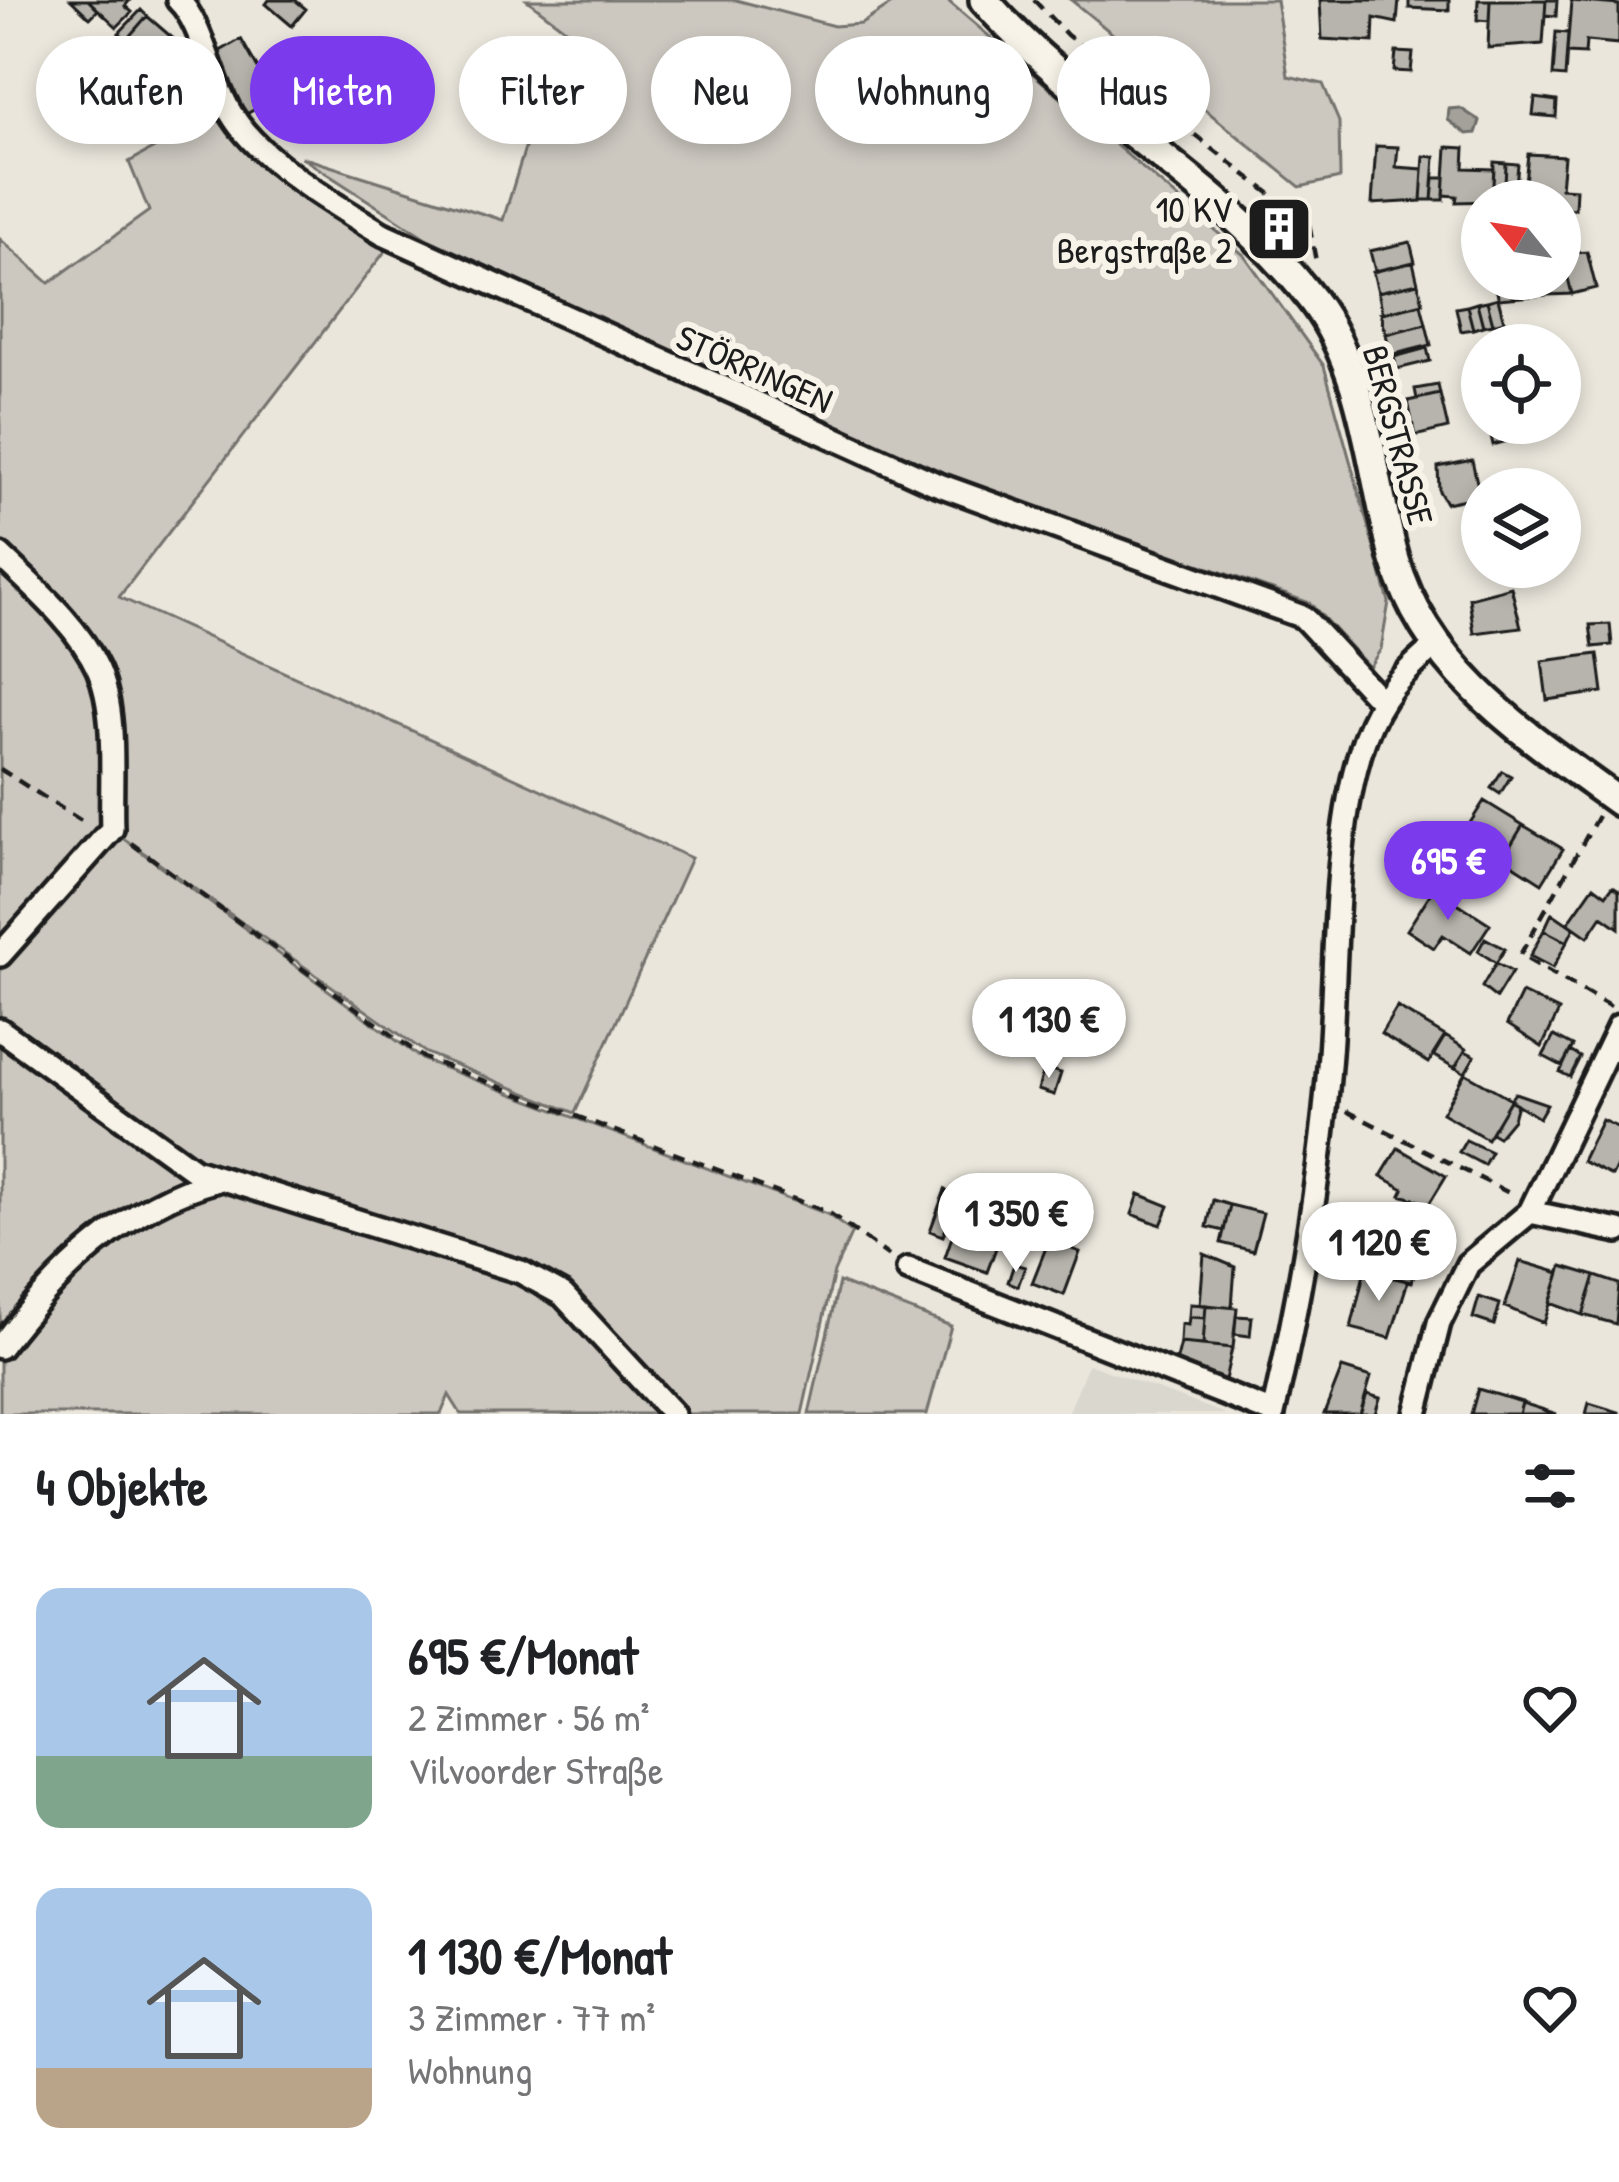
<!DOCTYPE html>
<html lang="de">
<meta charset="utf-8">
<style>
:root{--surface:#fff;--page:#f2f2f2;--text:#202124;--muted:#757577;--accent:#7c3aed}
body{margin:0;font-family:"Patrick Hand",sans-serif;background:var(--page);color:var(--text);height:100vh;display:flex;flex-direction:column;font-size:45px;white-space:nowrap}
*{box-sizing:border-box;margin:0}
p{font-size:39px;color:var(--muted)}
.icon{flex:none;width:66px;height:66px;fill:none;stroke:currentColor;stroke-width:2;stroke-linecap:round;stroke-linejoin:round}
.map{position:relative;height:1414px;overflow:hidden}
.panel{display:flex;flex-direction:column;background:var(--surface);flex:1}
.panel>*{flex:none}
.hud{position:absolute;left:36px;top:36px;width:1548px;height:108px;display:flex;gap:24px}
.needle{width:78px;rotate:300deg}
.tools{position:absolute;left:1461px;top:180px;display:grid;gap:24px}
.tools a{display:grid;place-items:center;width:120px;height:120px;border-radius:50%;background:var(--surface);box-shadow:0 6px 18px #0003;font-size:60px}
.price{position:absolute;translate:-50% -102px;padding:0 27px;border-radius:42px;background:#fff;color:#222;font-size:39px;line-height:78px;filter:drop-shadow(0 3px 6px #0008)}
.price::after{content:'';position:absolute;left:50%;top:72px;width:36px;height:27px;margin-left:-18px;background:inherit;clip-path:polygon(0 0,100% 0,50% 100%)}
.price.active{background:var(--accent);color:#fff}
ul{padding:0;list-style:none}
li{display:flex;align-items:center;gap:36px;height:300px;padding:0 36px}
li span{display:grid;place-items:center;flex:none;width:336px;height:240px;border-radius:24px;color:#555}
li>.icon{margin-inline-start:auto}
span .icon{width:144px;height:144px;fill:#fffc;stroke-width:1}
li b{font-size:51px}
h2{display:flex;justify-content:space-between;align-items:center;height:144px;padding:0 36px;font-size:51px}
.pill{padding:0 42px;border-radius:54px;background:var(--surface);box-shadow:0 6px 18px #0003;font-size:42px;line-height:108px}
.pill.active{background:var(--accent);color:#fff}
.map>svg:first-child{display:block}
.built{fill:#dad7ce}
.green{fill:#ccc8c0;stroke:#74726e;stroke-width:3}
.water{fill:#a3a19a;stroke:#6d6c68;stroke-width:3}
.building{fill:#b6b4ac;stroke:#1c1c1c;stroke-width:3}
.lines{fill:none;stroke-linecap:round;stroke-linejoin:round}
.minor-casing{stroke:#1c1c1c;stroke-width:30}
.tertiary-casing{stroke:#1c1c1c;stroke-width:36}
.path{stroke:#1c1c1c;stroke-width:4.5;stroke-dasharray:12 9;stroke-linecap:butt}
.minor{stroke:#f7f3e8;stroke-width:21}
.tertiary{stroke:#f7f3e8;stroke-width:27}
.labels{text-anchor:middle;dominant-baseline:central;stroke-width:12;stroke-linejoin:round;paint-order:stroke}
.poi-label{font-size:36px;fill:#1c1c1c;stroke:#f7f3e8;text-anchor:end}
.street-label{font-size:36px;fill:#1c1c1c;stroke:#f7f3e8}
</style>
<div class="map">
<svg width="1619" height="1414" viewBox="0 0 1619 1414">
<rect width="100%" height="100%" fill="#eae6dc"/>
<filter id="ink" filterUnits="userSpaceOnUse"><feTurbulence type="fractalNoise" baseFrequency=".00833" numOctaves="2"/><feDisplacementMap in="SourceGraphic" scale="24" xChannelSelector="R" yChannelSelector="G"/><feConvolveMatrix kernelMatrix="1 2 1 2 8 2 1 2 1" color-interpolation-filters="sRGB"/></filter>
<g filter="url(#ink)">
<path class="built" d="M1088 1364 1226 1414H1068Z"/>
<path class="green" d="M527 0H736L834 26 861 24 898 0H947L1245 256 1324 366 1389 602 1381 649 1369 667 1310 603 936 472 426 238 301 157 503 220 532 125 601 56Z
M1071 0H1276L1288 76 1323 84 1339 122 1340 178 1300 187Z
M205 120 235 122 393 241 119 597 691 858 575 1113 426 1053 113 831 423 1060 827 1214 852 1232 834 1272 802 1414H678L566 1290 204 1179 172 1188 0 1338V239L49 283 149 211 129 162Z
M212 1188 547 1289 668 1414H461L449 1395 441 1414H0V1355L38 1307 139 1218Z
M839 1282 951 1326 927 1414H809Z"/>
<path class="water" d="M1460 108 1480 121 1476 133 1467 134 1448 120 1449 109Z"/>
<path class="building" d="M71 0H88L98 10 90 18Z
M88 0H130L125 6 132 12 117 27Z
M269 0H295L306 9 292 26 266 4Z
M1320 0H1399L1397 23 1374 18 1373 42 1322 39Z
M1409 0H1449V10L1409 8Z
M1478 0H1490L1489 21 1477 20Z
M1490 0H1546L1543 44 1488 48Z
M1546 0H1557L1556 16 1545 15Z
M1571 1 1619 5V44L1586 41 1585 54 1567 53Z
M141 10 147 16 127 39 119 33Z
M147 16 190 53 161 86 118 49Z
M1556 32 1568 33 1565 77 1553 76Z
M241 39 258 69 291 50 308 80 241 117 208 58Z
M118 49 137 65 125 79 107 63Z
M1396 52 1413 53 1411 72 1394 71Z
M1535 98 1557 101 1556 117 1533 115Z
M1376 146 1398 147 1396 167 1423 169 1421 201 1372 204Z
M1447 147 1465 148 1464 168 1494 169 1492 201 1456 202 1457 196 1444 195Z
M1528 154 1564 156 1561 188 1576 189 1575 209 1560 208V201H1523Z
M1424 156 1435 157 1432 200H1421Z
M1494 162 1506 163 1505 186 1493 185Z
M1506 163 1518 164 1516 186H1505Z
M1434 178H1445L1444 200H1432Z
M1505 186H1516L1515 201H1504Z
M1279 220 1288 227 1279 238 1270 230Z
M1410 242 1415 262 1375 271 1370 251Z
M1587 252 1596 288 1572 294 1562 254Z
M1562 254 1572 294 1548 295 1544 279H1560Z
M1413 262 1418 283 1378 292 1373 272Z
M1493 279H1519L1523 297 1499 299Z
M1519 279H1544L1548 295 1523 297Z
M1418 283 1423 303 1383 313 1378 292Z
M1498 298 1504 321 1493 324 1487 301Z
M1487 301 1493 324 1483 326 1477 303Z
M1477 303 1483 326 1473 329 1467 306Z
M1421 304 1426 324 1386 334 1381 313Z
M1467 306 1473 329 1461 331 1456 308Z
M1426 324 1431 345 1391 355 1386 334Z
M1427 348 1430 361 1397 369 1394 357Z
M1438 385 1440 394 1417 399 1415 389Z
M1440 394 1448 428 1415 436 1408 401Z
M1524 423 1527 436 1493 445 1490 431Z
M1472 460 1480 496 1446 503 1439 491 1438 467Z
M1511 587 1521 627 1474 633 1469 598Z
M1610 624 1612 645 1593 647 1590 625Z
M1598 654 1603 692 1547 700 1542 661Z
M1502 771 1511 776 1500 794 1491 788Z
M1484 801 1523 825 1503 858 1504 853 1467 830 1463 834Z
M1523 825 1563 849 1542 883 1503 858Z
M1594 886 1606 895 1613 886 1619 890V928L1602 916 1588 937 1568 923Z
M1434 888 1490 924 1471 953 1443 935 1434 948 1407 930Z
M1552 913 1574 928 1567 942 1544 930Z
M1544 930 1567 942 1553 968 1530 956Z
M1485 938 1505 949 1496 963 1478 951Z
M1496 963 1512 972 1496 998 1482 987Z
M1522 993 1559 1011 1542 1047 1507 1024Z
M1397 1007 1445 1036 1429 1063 1381 1034Z
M1445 1036 1466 1049 1455 1068 1433 1055Z
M1554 1036 1573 1046 1562 1066 1543 1056Z
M1465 1051 1475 1056 1465 1073 1455 1067Z
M1570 1051 1580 1057 1570 1077 1560 1072Z
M1044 1068 1061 1073 1054 1095 1038 1090Z
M1465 1073 1511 1099 1487 1139 1442 1113Z
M1515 1093 1547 1104 1539 1118 1510 1100Z
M1510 1100 1517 1104 1513 1119 1498 1137 1491 1133Z
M1602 1120 1619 1128V1162L1612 1176 1582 1161Z
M1466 1140 1491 1152 1484 1165 1459 1152Z
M1398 1148 1446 1176 1429 1204 1401 1195 1404 1189 1381 1176Z
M945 1190 957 1200 943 1236 930 1231Z
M1139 1194 1169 1206 1161 1225 1132 1214Z
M1213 1200 1230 1205 1224 1231 1207 1227Z
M1230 1205 1263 1213 1253 1251 1221 1243Z
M956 1225 999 1240 987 1272 945 1257Z
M1401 1233 1423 1238 1417 1262 1395 1255Z
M1049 1240 1080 1252 1064 1295 1032 1283Z
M1204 1254 1235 1267 1232 1307 1200 1305Z
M1395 1255 1417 1262 1412 1282 1390 1277Z
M1520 1261 1560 1273 1544 1323 1505 1307Z
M1014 1264 1025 1267 1018 1286 1008 1282Z
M1562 1266 1595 1276 1583 1315 1550 1303Z
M1365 1270 1408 1281 1390 1338 1351 1328Z
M1595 1276 1619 1284 1616 1324 1583 1315Z
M1479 1297 1500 1304 1494 1325 1473 1318Z
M1190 1304 1206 1305 1205 1318 1189 1317Z
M1206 1305 1237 1308 1233 1348 1203 1345Z
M1236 1316 1252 1317 1250 1336 1234 1334Z
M1189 1317 1205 1318 1203 1345 1180 1343 1181 1324 1188 1325Z
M1181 1343 1232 1348 1225 1380 1176 1363Z
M1342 1368 1371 1377 1360 1414H1324Z
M1478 1389 1522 1402 1519 1414H1471Z
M1367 1394 1380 1398 1375 1414H1360Z
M1522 1403 1557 1414H1519Z
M1589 1403 1619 1412V1414H1586Z"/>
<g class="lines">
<defs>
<path id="minor" d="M178 0C203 23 212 86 234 118 262 162 338 207 383 234L934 483 1303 617 1380 700
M0 555C34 588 78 625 98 669 118 714 110 781 112 829L0 955
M0 1030 194 1170 521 1272 563 1295 673 1414
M1530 1212 1619 1026
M908 1269 1273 1413
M0 1347C56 1273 125 1205 217 1180
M1273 1414C1300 1296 1321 1175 1330 1054 1337 960 1333 825 1365 738 1381 695 1401 675 1435 646
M1416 1414 1439 1323 1468 1264 1530 1212 1619 1231"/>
<path id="tertiary" d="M984 0C1082 112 1222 182 1313 301 1367 373 1371 475 1395 560 1427 672 1529 737 1619 802"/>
</defs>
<use href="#minor" class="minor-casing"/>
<use href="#tertiary" class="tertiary-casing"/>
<path class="path" d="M1034 0 1067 35 1309 224 1317 267
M0 769 86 824
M1598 816 1520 955 1611 1007
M131 843 424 1058 828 1212 889 1256
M1347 1111 1513 1195"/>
<use href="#minor" class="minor"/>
<use href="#tertiary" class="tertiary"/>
</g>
</g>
<defs>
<symbol id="building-square" viewBox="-11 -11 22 22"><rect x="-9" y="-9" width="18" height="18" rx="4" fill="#1c1c1c" stroke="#f7f3e8"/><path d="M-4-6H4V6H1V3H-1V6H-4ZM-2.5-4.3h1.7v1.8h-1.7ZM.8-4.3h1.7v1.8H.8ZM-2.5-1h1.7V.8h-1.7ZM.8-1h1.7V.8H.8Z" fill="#fff"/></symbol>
</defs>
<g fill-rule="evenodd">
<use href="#building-square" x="1241" y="191" width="76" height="76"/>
</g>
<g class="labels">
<g class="poi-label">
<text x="1232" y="208">10 KV<tspan x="1232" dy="41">Bergstraße 2</tspan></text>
</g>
<g class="street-label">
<text transform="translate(755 368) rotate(24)">STÖRRINGEN</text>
<text transform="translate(1399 435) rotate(75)">BERGSTRASSE</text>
</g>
</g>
</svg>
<div class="tools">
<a><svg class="needle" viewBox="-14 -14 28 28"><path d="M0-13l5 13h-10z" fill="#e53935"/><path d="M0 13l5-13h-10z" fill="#757577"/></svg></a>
<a><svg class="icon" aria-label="locate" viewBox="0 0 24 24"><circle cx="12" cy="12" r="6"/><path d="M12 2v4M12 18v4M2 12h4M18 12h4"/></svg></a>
<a><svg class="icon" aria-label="layers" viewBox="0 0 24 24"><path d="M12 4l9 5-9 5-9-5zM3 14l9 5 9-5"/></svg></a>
</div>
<b class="price active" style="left:1448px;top:923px">695 €</b>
<b class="price" style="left:1049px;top:1081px">1 130 €</b>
<b class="price" style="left:1016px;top:1275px">1 350 €</b>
<b class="price" style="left:1379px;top:1304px">1 120 €</b>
<div class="hud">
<a class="pill">Kaufen</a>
<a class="pill active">Mieten</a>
<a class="pill">Filter</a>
<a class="pill">Neu</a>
<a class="pill">Wohnung</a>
<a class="pill">Haus</a>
</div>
</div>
<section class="panel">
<h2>4 Objekte<svg class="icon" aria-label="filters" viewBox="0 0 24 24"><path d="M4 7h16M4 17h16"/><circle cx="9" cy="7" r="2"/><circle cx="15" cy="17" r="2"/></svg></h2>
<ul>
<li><span style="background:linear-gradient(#a9c7e8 70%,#7fa58c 0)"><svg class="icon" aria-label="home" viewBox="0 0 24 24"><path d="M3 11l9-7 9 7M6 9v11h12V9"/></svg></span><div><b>695 €/Monat</b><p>2 Zimmer · 56 m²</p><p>Vilvoorder Straße</p></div><svg class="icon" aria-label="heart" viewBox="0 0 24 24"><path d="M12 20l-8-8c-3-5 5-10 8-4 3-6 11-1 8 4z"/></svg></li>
<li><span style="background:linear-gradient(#a9c7e8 75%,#b9a48a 0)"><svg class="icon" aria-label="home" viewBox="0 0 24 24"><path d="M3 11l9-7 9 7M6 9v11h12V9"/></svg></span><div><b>1 130 €/Monat</b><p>3 Zimmer · 77 m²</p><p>Wohnung</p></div><svg class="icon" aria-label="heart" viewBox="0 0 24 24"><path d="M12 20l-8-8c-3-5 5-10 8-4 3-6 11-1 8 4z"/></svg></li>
</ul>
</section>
